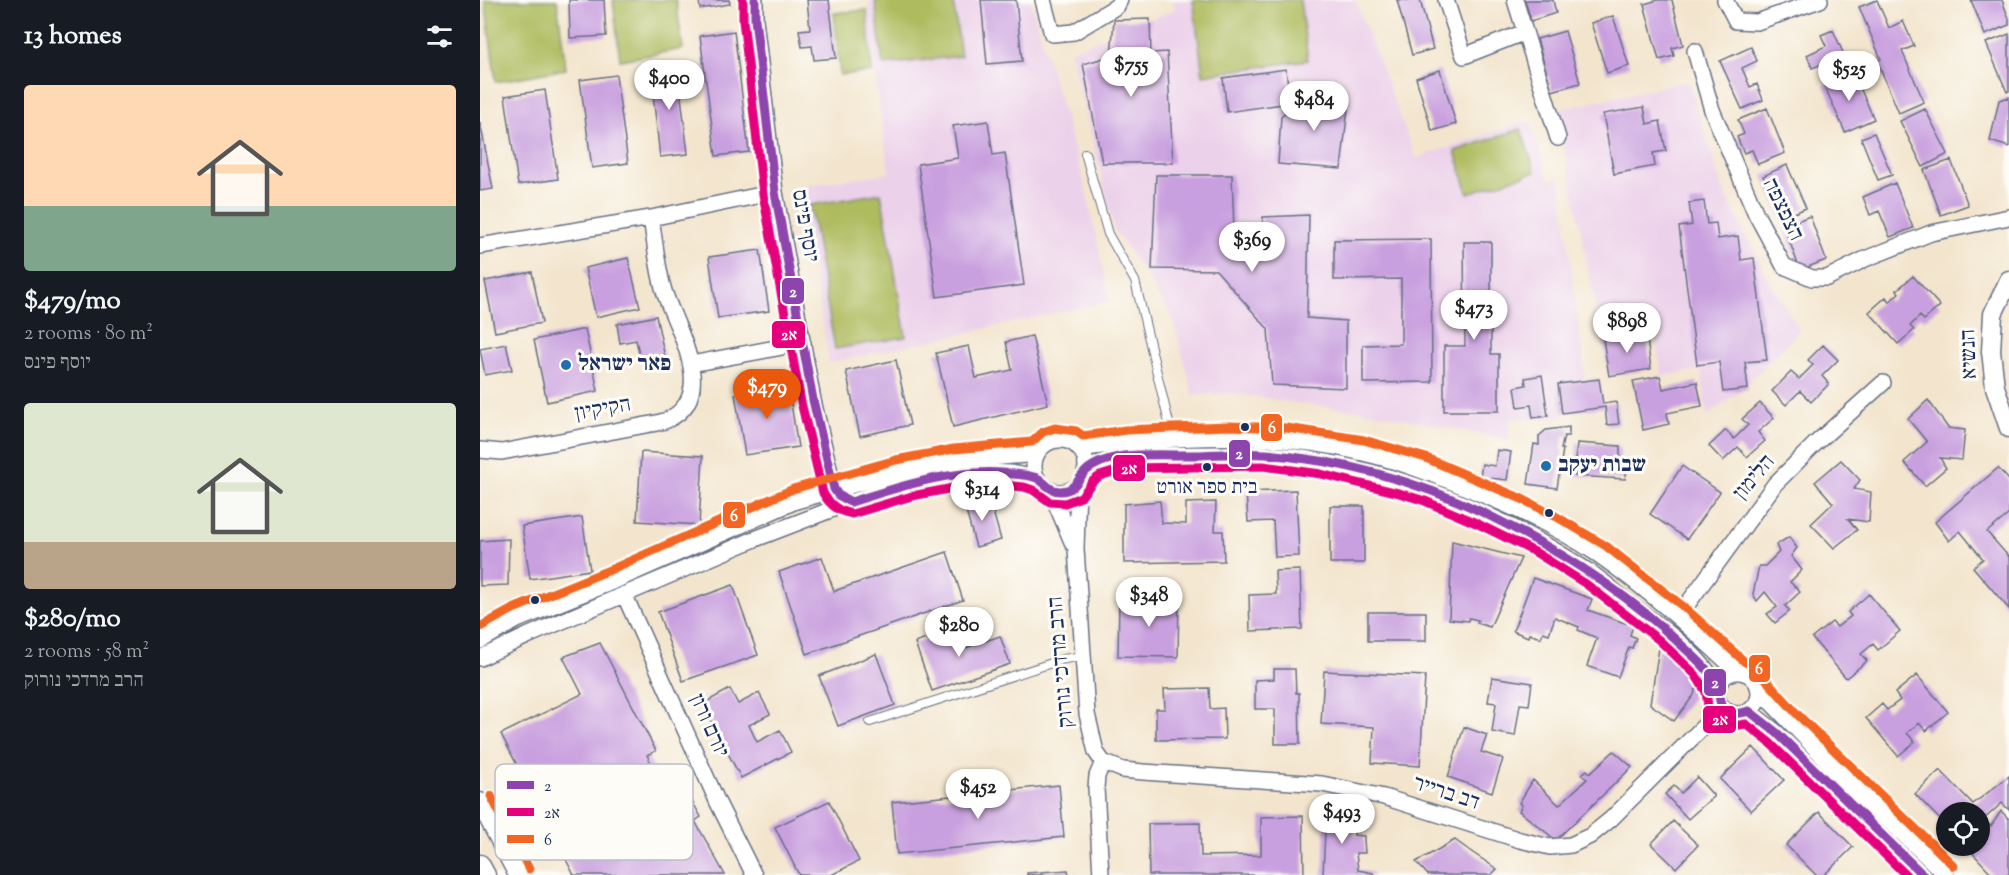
<!DOCTYPE html>
<meta charset="utf-8">
<style>
:root{--surface:#171b24;--page:#20242c;--text:#f1f3f6;--muted:#9ea1a6;--accent:#ea580c}
body{margin:0;font-family:"Sorts Mill Goudy","Frank Ruhl Libre",serif;background:var(--page);color:var(--text);height:100vh;display:flex;flex-direction:column;font-size:22px;white-space:nowrap}
*{box-sizing:border-box;margin:0}
p{font-size:20px;color:var(--muted)}
.icon{flex:none;width:33px;height:33px;fill:none;stroke:currentColor;stroke-width:2;stroke-linecap:round;stroke-linejoin:round}
.map{position:relative;flex:1;overflow:hidden}
.drawer{display:flex;flex-direction:column;background:var(--surface);width:480px}
.drawer>*{flex:none}
.controls{position:absolute;left:1456px;top:802px;display:grid;gap:12px}
.controls a{display:grid;place-items:center;width:54px;height:54px;border-radius:50%;background:var(--surface);box-shadow:0 2px 4px #0004;font-size:30px}
.price{position:absolute;translate:-50% -51px;padding:0 14px;border-radius:21px;background:#fff;color:#222;font-size:20px;line-height:39px;filter:drop-shadow(0 2px 3px #0008)}
.price::after{content:'';position:absolute;left:50%;top:36px;width:18px;height:14px;margin-left:-9px;background:inherit;clip-path:polygon(0 0,100% 0,50% 100%)}
.price.on{background:var(--accent);color:#fff}
ul{padding:0;list-style:none}
li{display:grid;align-content:center;gap:12px;height:318px;padding:0 24px}
li span{display:grid;place-items:center;height:186px;border-radius:6px;color:#555}
li>.icon{margin-inline-start:auto}
span .icon{width:108px;height:108px;fill:#fffc;stroke-width:1}
li b{font-size:26px}
h2{display:flex;justify-content:space-between;align-items:center;height:72px;padding:0 24px;font-size:26px}
main{display:flex;flex:1;min-height:0}
.map>svg:first-child{display:block}
.built{fill:#ecd1ea}
.green{fill:#aebc5e;stroke:#64765e;stroke-width:1.5}
.building{fill:#c9a0df}
.lines{fill:none;stroke-linecap:round;stroke-linejoin:round}
.service-casing{stroke:#676f85;stroke-width:10}
.minor-casing{stroke:#676f85;stroke-width:18}
.tertiary-casing{stroke:#676f85;stroke-width:21}
.service{stroke:#fff;stroke-width:8}
.minor{stroke:#fff;stroke-width:15}
.tertiary{stroke:#fff;stroke-width:18}
.bus-1-casing{stroke:#fdfcf7;stroke-width:14}
.bus-2-casing{stroke:#fdfcf7;stroke-width:14}
.bus-3-casing{stroke:#fdfcf7;stroke-width:14}
.bus-1{stroke:#8e44ad;stroke-width:9}
.bus-2{stroke:#e5007d;stroke-width:9}
.bus-3{stroke:#f26522;stroke-width:9}
.poi-dot{fill:#1f6fb2;stroke:#fdfcf7;stroke-width:2}
.bus-dot{fill:#1b2f5e;stroke:#fdfcf7;stroke-width:2}
.labels{text-anchor:middle;dominant-baseline:central;stroke-width:6;stroke-linejoin:round;paint-order:stroke}
.bus-label{font-size:20px;fill:#1b2f5e;stroke:#fdfcf7}
.street-label{font-size:22px;fill:#1b2f5e;stroke:#fdfcf7}
.poi-label{font-size:22px;font-weight:bold;fill:#1b2f5e;stroke:#fdfcf7;text-anchor:start}
.key{fill:#fdfcf7;stroke:#b9bec9;stroke-width:1.5}
.key-label{font-size:16px;fill:#1b2f5e}
.line-badge{stroke:#fdfcf7;stroke-width:2}
.badge-label{font-size:16px;text-anchor:middle;font-weight:bold;fill:#fff}
</style>
<main>
<section class="drawer">
<h2>13 homes<svg class="icon" aria-label="filters" viewBox="0 0 24 24"><path d="M4 7h16M4 17h16"/><circle cx="9" cy="7" r="2"/><circle cx="15" cy="17" r="2"/></svg></h2>
<ul>
<li><span style="background:linear-gradient(#ffd9b3 65%,#7fa58c 0)"><svg class="icon" aria-label="home" viewBox="0 0 24 24"><path d="M3 11l9-7 9 7M6 9v11h12V9"/></svg></span><div><b>$479/mo</b><p>2 rooms · 80 m²</p><p>יוסף פינס</p></div></li>
<li><span style="background:linear-gradient(#dfe7d0 75%,#b9a48a 0)"><svg class="icon" aria-label="home" viewBox="0 0 24 24"><path d="M3 11l9-7 9 7M6 9v11h12V9"/></svg></span><div><b>$280/mo</b><p>2 rooms · 58 m²</p><p>הרב מרדכי נורוק</p></div></li>
</ul>
</section>
<div class="map">
<svg width="1529" height="875" viewBox="0 0 1529 875">
<rect width="100%" height="100%" fill="#fdfcf7"/>
<filter id="ink" filterUnits="userSpaceOnUse"><feTurbulence type="fractalNoise" baseFrequency=".0167" numOctaves="2"/><feDisplacementMap in="SourceGraphic" scale="12" xChannelSelector="R" yChannelSelector="G"/><feConvolveMatrix kernelMatrix="1 2 1 2 8 2 1 2 1" color-interpolation-filters="sRGB"/></filter>
<filter id="wash" filterUnits="userSpaceOnUse"><feTurbulence type="fractalNoise" baseFrequency=".008" numOctaves="4" result="noise"/><feDisplacementMap in="SourceGraphic" scale="24" xChannelSelector="R" yChannelSelector="G"/><feGaussianBlur stdDeviation="1.35" result="paint"/><feColorMatrix in="noise" values="0 0 0 0 0 0 0 0 0 0 0 0 0 0 0 0 0 1.4 0 .05"/><feComposite in="paint" operator="in"/></filter>
<g filter="url(#wash)">
<rect width="100%" height="100%" fill="#f3e5cd"/>
<path class="built" d="M389 0H550L605 186 630 301 349 363 321 186 409 173 398 96 389 27Z
M694 0H875L936 158 1050 120 1069 180 1080 177 1104 368 1105 379 1077 384 1082 418 1030 419 1029 440 892 412 823 404 751 393 713 395 692 316 666 275 635 231 590 51 694 10Z
M1208 81 1243 189 1289 281 1320 330 1258 393 1227 416 1221 370 1182 376 1173 321 1120 332 1095 199 1081 137 1073 111Z"/>
<path class="green" d="M5 0H77L86 69 16 82Z
M133 0H196L203 49 140 60Z
M395 0H473L481 56 403 65Z
M713 0H820L828 60 723 75Z
M387 10 392 72 360 75 354 13Z
M1041 129 1055 172 988 193 975 151Z
M401 193 426 337 355 349 330 205Z"/>
<g id="blocks">
<path class="building" d="M89 0H124L126 36 90 38Z
M219 0H249L250 4 220 9Z
M327 0H349L356 58 334 60 332 46 322 47 319 30 330 29Z
M501 0H536L542 61 507 64Z
M917 0H940L953 49 932 55Z
M1045 0H1073L1076 13 1051 21Z
M1178 0H1192L1203 45 1192 48 1194 56 1179 60 1164 4Z
M1397 0 1409 28 1423 21 1434 46 1422 51 1444 102 1419 113 1397 61 1401 59 1379 7Z
M1491 0H1522L1529 19V25L1505 35Z
M1133 16 1149 66 1127 73 1111 23Z
M670 19 671 53 687 52 693 163H622L603 64 631 56 634 20Z
M1353 30 1369 66 1351 75 1345 63 1332 68 1327 55 1346 46 1341 35Z
M254 31 269 152 236 156 220 36Z
M1085 31 1100 83 1072 91 1057 39Z
M1529 34V91L1527 92 1506 43Z
M1271 47 1277 61 1262 68 1270 87 1277 84 1283 100 1262 109 1240 61Z
M197 64 208 154 180 157 170 67Z
M806 69 810 103 747 112 743 78Z
M960 70 976 124 952 131 936 78Z
M1373 72 1394 119 1365 132 1344 85Z
M136 75 148 163 112 168 100 80Z
M65 90 78 179 38 185 25 96Z
M827 93 869 99 861 169 798 164 801 116Z
M1529 97V147L1510 141 1519 100Z
M1164 107 1167 124 1180 121 1186 151 1173 153 1175 166 1134 174 1123 114Z
M1287 108 1305 153 1278 164 1272 150 1264 153 1257 137 1264 134 1258 120Z
M1445 109 1468 154 1443 167 1420 121Z
M508 121 513 155 525 153 544 285 457 297 438 164 478 158 473 126Z
M0 122 13 189 0 191Z
M1394 133 1412 175 1398 180 1381 138Z
M1471 160 1488 205 1461 215 1444 170Z
M1307 165 1326 208 1302 218 1283 176Z
M676 175H752L754 230H782L783 217 829 215 827 318 866 321V388L792 385 788 329 736 270 672 269Z
M1415 183 1433 228 1410 237 1399 211 1390 215 1383 197Z
M1224 201 1227 224 1236 223 1238 239 1258 236 1261 260 1274 258 1287 360 1265 362 1268 389 1243 392 1239 362 1217 365 1199 227 1212 225 1209 203Z
M1330 216 1346 260 1320 270 1304 226Z
M951 239 952 382 883 383V345L921 344V279L854 280V240Z
M984 242H1011V354H1019V411H964V346H985Z
M280 250 289 311 238 318 229 257Z
M148 258 160 307 116 317 105 268Z
M52 272 62 323 15 332 5 281Z
M1433 276 1460 306 1444 320 1440 316 1430 326 1434 330 1418 344 1389 312 1406 297 1409 302 1419 293 1417 290Z
M176 316 185 357 161 362 156 340 140 343 137 324Z
M105 329 118 391 67 402 54 340Z
M1166 332 1171 369 1129 376 1123 339Z
M552 336 568 404 473 427 456 353 489 346 496 378 532 370 526 342Z
M26 344 32 370 5 375 0 349Z
M1343 345 1358 360 1342 376 1349 384 1331 402 1320 391 1306 405 1292 391 1311 372 1319 379 1333 365 1328 360Z
M416 360 430 425 380 436 366 371Z
M1062 375 1068 416 1053 418 1051 405 1038 407 1035 387 1046 385 1045 378Z
M1180 376 1183 389 1217 382 1222 406 1187 413 1189 424 1163 430 1153 381Z
M1119 379 1123 404 1136 402 1139 424 1127 425 1125 407 1082 413 1078 384Z
M308 385 318 447 265 455 255 394Z
M1448 400 1468 428 1485 430 1482 460 1460 458 1466 468 1445 486 1424 462 1447 442 1428 419Z
M1280 403 1294 418 1278 432 1285 441 1267 457 1258 447 1243 461 1229 446 1246 430 1254 439 1268 425 1262 419Z
M1089 427V436H1084L1081 449H1083L1077 488 1048 484 1054 444 1059 445V436L1066 430Z
M1097 443 1140 446V461L1149 462 1145 479 1095 476Z
M1017 450 1031 452 1027 480 1000 477 1002 464 1015 466Z
M161 452 223 456 219 525 157 521Z
M1361 460 1380 480 1374 489 1391 492 1389 522 1368 519 1377 530 1354 548 1331 524 1353 503 1335 482Z
M1202 466 1240 492 1207 539 1170 514Z
M1518 468 1529 480V514L1507 532 1528 556 1529 555V609L1493 567 1503 559 1480 531 1469 541 1455 522Z
M816 490 819 556 795 557 793 521 768 522 766 492Z
M509 497 521 540 496 547 484 504Z
M680 501 682 523 706 524V503L736 502 735 531H743L744 561 644 563V504Z
M850 506H884V563H850Z
M102 517 110 570 50 579 42 526Z
M1309 537 1317 548 1311 556 1322 570 1310 582 1320 592 1305 606 1310 611 1295 623 1287 614 1297 607 1285 592 1277 601 1273 594 1279 566H1285L1299 552 1296 545Z
M29 539 28 585 0 586V541Z
M972 541 1041 558 1010 627 997 623 998 620 989 618 988 621 969 619Z
M467 552 483 600 327 654 299 572 342 557 354 591Z
M820 570 822 629 770 631 769 595 796 594 795 571Z
M1053 578 1112 599 1108 610 1153 626 1150 635 1156 638 1152 648 1149 647 1138 677 1107 666 1117 638 1098 630 1099 627 1075 617 1069 634 1063 632 1061 638 1049 634 1048 637 1033 631Z
M253 585 278 655 203 681 178 612Z
M1389 594 1420 631 1398 650 1393 644 1381 654 1387 661 1366 678 1332 638 1352 622 1357 627 1371 616 1368 612Z
M639 599H699L698 657 638 656Z
M888 612H946V641H888Z
M479 627 486 648 520 636 530 664 452 691 435 643Z
M120 643 176 751 167 755 189 797 206 790 221 817 215 821 245 875H94L21 734 102 694 83 657Z
M1179 648 1216 675 1217 683 1214 695 1194 721 1170 704Z
M396 654 415 705 358 726 339 676Z
M794 669H815L816 693H819L820 744H795V709H775V680L794 679Z
M844 671 945 676 940 766 892 763 894 727 841 724Z
M1437 675 1468 712 1446 731 1439 723 1427 733 1435 742 1418 756 1386 718 1402 704 1407 710 1420 700 1415 693Z
M1012 677 1052 683 1049 705 1040 704 1035 736 1012 732 1016 703 1008 702Z
M729 688 730 709 744 708 745 739 676 740V709H685L684 689Z
M250 689 258 704 279 693 290 714 269 725 277 742 300 730 311 752 261 778 222 704Z
M984 727 1007 735 1001 752 1023 759 1012 792 968 777Z
M1273 747 1304 780 1271 811 1240 779Z
M1134 751 1152 767 1076 840 1039 811 1042 805 1039 803 1053 780 1079 805 1107 779 1101 775 1107 770 1110 773Z
M1460 770 1493 804 1529 776V810L1522 803 1502 821 1511 826 1521 811 1529 819V875H1513L1486 846H1500V813H1467V827L1435 794Z
M1217 777 1234 796 1208 819 1185 794 1194 786 1201 793Z
M579 785 584 837 417 854 412 802Z
M349 801 379 861 351 875H319L295 827Z
M846 809 874 813V835L884 836V839L885 853H876L878 870 893 873 894 875H843Z
M1339 812 1373 847 1344 875H1336L1306 845Z
M823 816 824 875H669L668 824 720 823 721 856 781 855V817Z
M1193 821 1218 845 1196 868 1171 844Z
M975 840 993 853 1017 869 1011 875H948L936 862Z
M588 870 589 875H547V873Z"/>
</g>
</g>
<g filter="url(#ink)">
<use href="#blocks" fill-opacity="0" stroke="#676f85" stroke-width="1.5"/>
<g class="lines">
<defs>
<path id="service" d="M605 153 628 234 655 281 693 440
M390 722 584 659 603 656"/>
<path id="minor" d="M275 0V19L295 192 333 400 354 489 360 496
M563 0 572 34 594 32 637 6 640 0
M966 0 984 56 1045 32 1035 0
M1245 0 1256 21 1277 22 1340 0
M1045 32 1078 138
M1215 51 1232 110 1276 214 1304 266 1332 278H1347L1385 259 1451 233 1529 217
M0 246 171 218 295 192
M211 364 323 343
M554 466a26 26 0 1 1 52 0a26 26 0 1 1-52 0Z
M599 449C692 436 791 430 883 453 923 462 961 477 999 493 1040 510 1082 530 1119 555 1169 590 1214 631 1258 672
M0 450 22 452 171 424C177 423 184 422 189 419 239 394 195 327 184 291 177 268 175 242 171 218
M605 472 633 458 645 456C676 455 708 454 740 454 755 454 771 452 786 454 902 463 1014 509 1111 573 1125 582 1137 594 1150 604 1182 628 1219 652 1238 688
M598 484 596 549 607 714 616 752 623 762 617 776 616 788 621 875
M570 490 593 544
M144 594 238 803 274 875
M1198 617 1295 484 1335 444 1403 383
M0 641 37 620 137 580 316 501 418 472 475 461 557 454
M0 658 47 636 275 539 371 502 426 483 504 472 531 473 558 479
M1237 693a21 21 0 1 1 42 0a21 21 0 1 1-42 0Z
M1279 690 1358 772 1466 875
M1269 711 1297 733 1443 875
M623 762 643 770 663 772 842 784 904 797 1040 840 1070 847 1091 845 1110 836 1131 819 1243 707"/>
<path id="tertiary" d="M1529 280 1513 314 1511 351 1515 387 1529 428
M0 802 38 875
M0 864 6 875"/>
</defs>
<use href="#service" class="service-casing"/>
<use href="#minor" class="minor-casing"/>
<use href="#tertiary" class="tertiary-casing"/>
<use href="#service" class="service"/>
<use href="#minor" class="minor"/>
<use href="#tertiary" class="tertiary"/>
<defs>
<path id="bus-1" d="M275 0V19L295 192 333 400 354 489 358 495 371 502C424 485 478 467 534 474 542 475 551 475 559 479 566 484 570 491 580 491 596 491 597 479 606 471 616 462 632 458 644 456 665 454 688 455 709 455 734 455 760 452 785 454 860 460 937 481 1004 513 1073 547 1141 588 1197 641 1212 655 1229 668 1237 686 1241 695 1237 702 1245 709 1253 716 1260 713 1269 711L1297 733 1443 875"/>
<path id="bus-2" d="M263 0V20L283 194 321 402 343 493C349 504 359 512 372 514L432 496 489 485 508 484 544 487 553 490 570 502 585 503 601 497 613 481 620 476 646 468 783 466 841 474 919 493 945 501 996 523 1055 552 1106 584 1179 640 1215 674 1226 692 1228 706 1238 719 1253 726 1266 724 1289 742 1426 875"/>
<path id="bus-3" d="M0 627 33 609 132 569 313 489 416 460 474 449 552 442 563 432 575 428 596 431 603 436 646 430 692 428 749 426 807 428 884 440 946 458 1042 499 1077 517 1126 546 1205 608 1265 662 1280 669 1289 683 1317 714 1474 866
M11 796 49 869"/>
</defs>
<use href="#bus-1" class="bus-1-casing"/>
<use href="#bus-2" class="bus-2-casing"/>
<use href="#bus-3" class="bus-3-casing"/>
<use href="#bus-1" class="bus-1"/>
<use href="#bus-2" class="bus-2"/>
<use href="#bus-3" class="bus-3"/>
</g>
</g>
<g class="poi-dot">
<circle cx="86" cy="365" r="6"/>
<circle cx="1066" cy="466" r="6"/>
</g>
<g class="bus-dot">
<circle cx="765" cy="427" r="5"/>
<circle cx="727" cy="467" r="5"/>
<circle cx="1069" cy="513" r="5"/>
<circle cx="55" cy="600" r="5"/>
</g>
<g class="labels">
<g class="bus-label">
<text x="727" y="488">בית ספר אורט</text>
</g>
<g class="street-label">
<text transform="translate(1302 210) rotate(64)">הצפצפה</text>
<text transform="translate(324 226) rotate(80)">יוסף פינס</text>
<text transform="translate(1490 354) rotate(-92)">הנשיא</text>
<text transform="translate(123 410) rotate(-10)">הקיקיון</text>
<text transform="translate(1275 478) rotate(-50)">הלימון</text>
<text transform="translate(582 662) rotate(-95)">הרב מרדכי נורוק</text>
<text transform="translate(228 726) rotate(66)">יורם ורון</text>
<text transform="translate(966 794) rotate(18)">דב ברייר</text>
</g>
<g class="poi-label">
<text x="98" y="365">פאר ישראל</text>
<text x="1078" y="466">שבות יעקב</text>
</g>
</g>
<rect x="15" y="764" width="198" height="96" rx="9" class="key"/>
<rect x="27" y="781" width="27" height="8" fill="#8e44ad"/>
<rect x="27" y="808" width="27" height="8" fill="#e5007d"/>
<rect x="27" y="835" width="27" height="8" fill="#f26522"/>
<g class="key-label">
<text x="64" y="791">2</text>
<text x="64" y="818">2א</text>
<text x="64" y="845">6</text>
</g>
<g class="line-badge">
<rect x="301" y="277" width="24" height="28" rx="6" fill="#8e44ad"/>
<rect x="291" y="320" width="35" height="29" rx="6" fill="#e5007d"/>
<rect x="780" y="413" width="23" height="29" rx="6" fill="#f26522"/>
<rect x="748" y="439" width="23" height="29" rx="6" fill="#8e44ad"/>
<rect x="632" y="454" width="34" height="28" rx="6" fill="#e5007d"/>
<rect x="242" y="501" width="24" height="28" rx="6" fill="#f26522"/>
<rect x="1268" y="654" width="23" height="29" rx="6" fill="#f26522"/>
<rect x="1223" y="668" width="24" height="29" rx="6" fill="#8e44ad"/>
<rect x="1222" y="705" width="35" height="29" rx="6" fill="#e5007d"/>
</g>
<g class="badge-label">
<text x="313" y="297">2</text>
<text x="309" y="340">2א</text>
<text x="792" y="433">6</text>
<text x="759" y="459">2</text>
<text x="649" y="474">2א</text>
<text x="254" y="521">6</text>
<text x="1279" y="674">6</text>
<text x="1235" y="688">2</text>
<text x="1240" y="725">2א</text>
</g>
</svg>
<div class="controls">
<a><svg class="icon" aria-label="locate" viewBox="0 0 24 24"><circle cx="12" cy="12" r="6"/><path d="M12 2v4M12 18v4M2 12h4M18 12h4"/></svg></a>
</div>
<b class="price" style="left:651px;top:98px">$755</b>
<b class="price" style="left:1369px;top:102px">$525</b>
<b class="price" style="left:189px;top:111px">$400</b>
<b class="price" style="left:834px;top:132px">$484</b>
<b class="price" style="left:772px;top:273px">$369</b>
<b class="price" style="left:994px;top:341px">$473</b>
<b class="price" style="left:1147px;top:354px">$898</b>
<b class="price on" style="left:287px;top:420px">$479</b>
<b class="price" style="left:502px;top:522px">$314</b>
<b class="price" style="left:669px;top:628px">$348</b>
<b class="price" style="left:479px;top:658px">$280</b>
<b class="price" style="left:498px;top:820px">$452</b>
<b class="price" style="left:862px;top:845px">$493</b>
</div>
</main>
